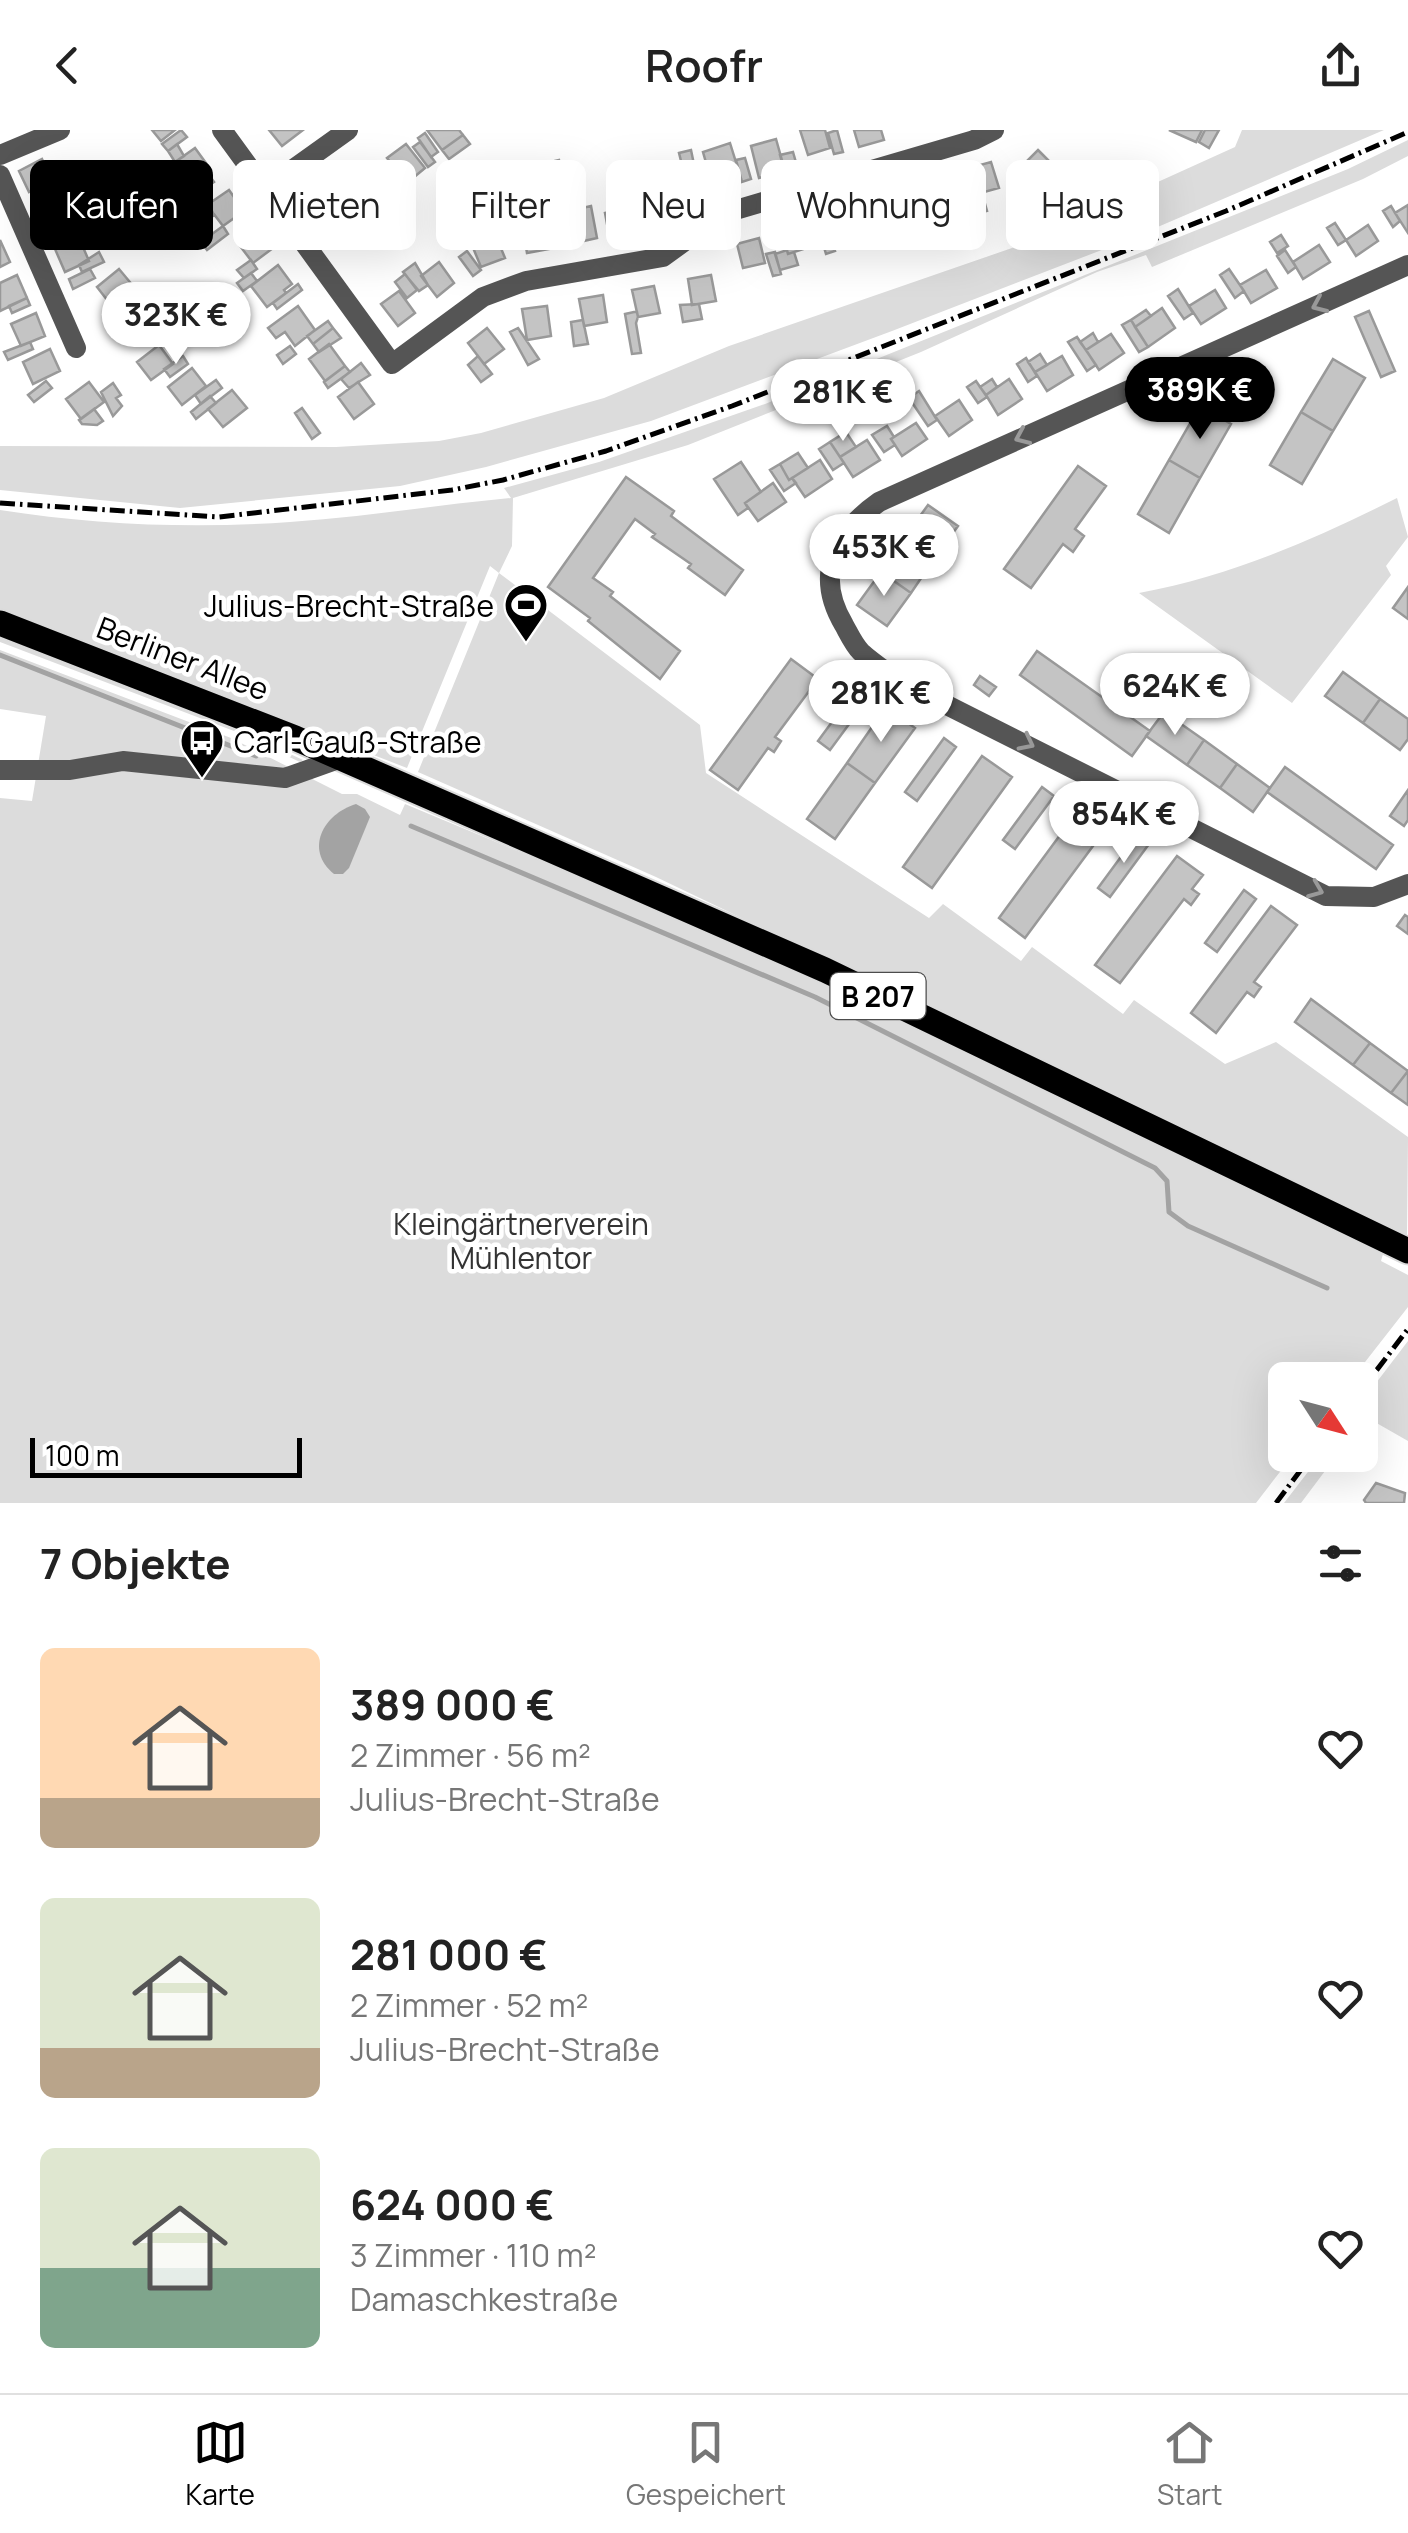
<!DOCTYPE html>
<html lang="de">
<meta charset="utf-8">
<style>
:root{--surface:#fff;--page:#f6f6f6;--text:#222;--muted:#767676;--line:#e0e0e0;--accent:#000}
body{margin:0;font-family:Manrope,sans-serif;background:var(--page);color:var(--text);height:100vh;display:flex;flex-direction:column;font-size:38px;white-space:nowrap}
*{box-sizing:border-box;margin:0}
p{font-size:32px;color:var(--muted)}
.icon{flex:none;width:55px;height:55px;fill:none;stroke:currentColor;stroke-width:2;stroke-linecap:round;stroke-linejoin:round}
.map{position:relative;height:1373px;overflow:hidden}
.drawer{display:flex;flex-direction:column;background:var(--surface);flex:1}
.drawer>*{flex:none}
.top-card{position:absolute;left:30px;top:30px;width:1350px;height:90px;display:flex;gap:20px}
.needle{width:65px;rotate:126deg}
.buttons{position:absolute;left:1268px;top:1232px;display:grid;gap:20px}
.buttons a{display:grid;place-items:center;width:110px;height:110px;border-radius:15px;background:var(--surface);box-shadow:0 10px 40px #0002;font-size:50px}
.scale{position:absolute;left:30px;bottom:25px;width:272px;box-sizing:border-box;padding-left:10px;border:5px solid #000;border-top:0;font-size:28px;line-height:35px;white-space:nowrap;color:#000;-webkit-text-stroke:8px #fff;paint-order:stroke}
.price{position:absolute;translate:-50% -85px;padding:0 22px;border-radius:35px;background:#fff;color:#222;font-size:32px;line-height:65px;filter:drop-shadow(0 2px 5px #0008)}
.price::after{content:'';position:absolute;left:50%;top:60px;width:30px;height:22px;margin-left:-15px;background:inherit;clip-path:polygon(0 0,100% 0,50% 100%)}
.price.current{background:var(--accent);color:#fff}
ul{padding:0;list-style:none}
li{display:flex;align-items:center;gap:30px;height:250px;padding:0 40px}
li span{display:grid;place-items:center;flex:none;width:280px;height:200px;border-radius:15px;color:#555}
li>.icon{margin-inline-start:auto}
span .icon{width:120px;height:120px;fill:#fffc;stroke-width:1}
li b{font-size:42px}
h2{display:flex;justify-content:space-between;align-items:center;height:120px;padding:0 40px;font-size:42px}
.tag{padding:0 35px;border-radius:15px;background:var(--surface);box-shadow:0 10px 40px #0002;font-size:35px;line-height:90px}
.tag.current{background:var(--accent);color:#fff}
header{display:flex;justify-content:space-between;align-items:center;height:130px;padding:0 40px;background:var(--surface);font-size:45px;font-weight:600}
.tabs{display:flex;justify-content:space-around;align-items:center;height:140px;border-top:2px solid var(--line);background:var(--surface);font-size:28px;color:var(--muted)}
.tabs a{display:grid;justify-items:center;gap:5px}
.tabs .current{color:var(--accent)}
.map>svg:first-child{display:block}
.green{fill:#dcdcdc}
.water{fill:#a3a3a3}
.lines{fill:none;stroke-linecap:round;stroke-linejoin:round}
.stream{stroke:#a3a3a3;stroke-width:5}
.building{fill:#c4c4c4;stroke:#999;stroke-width:2.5}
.primary-casing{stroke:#dbdbdb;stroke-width:29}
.minor{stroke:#555;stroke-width:20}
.primary{stroke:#000;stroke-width:25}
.rail{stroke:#000;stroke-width:5;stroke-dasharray:15 5 2.5 5;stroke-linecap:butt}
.oneway{stroke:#999}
.labels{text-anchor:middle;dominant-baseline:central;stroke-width:9;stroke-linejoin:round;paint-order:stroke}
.shield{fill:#fff;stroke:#4c4c4c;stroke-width:2.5}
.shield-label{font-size:28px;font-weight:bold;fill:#000}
.poi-label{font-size:30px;fill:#000;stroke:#fff;text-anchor:end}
.street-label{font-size:30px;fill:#000;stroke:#fff}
.park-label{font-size:30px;fill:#333;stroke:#fff}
</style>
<header><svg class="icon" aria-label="back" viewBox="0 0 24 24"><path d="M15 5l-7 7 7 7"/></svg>Roofr<svg class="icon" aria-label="share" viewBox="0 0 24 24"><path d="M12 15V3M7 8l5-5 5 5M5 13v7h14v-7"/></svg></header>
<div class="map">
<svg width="1408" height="1373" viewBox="0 0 1408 1373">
<rect width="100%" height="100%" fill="#fff"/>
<path class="green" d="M1242 0H1384L1125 111 892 201 651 291 486 337 400 356 180 378 0 360V316L336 317 439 311 481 303 604 268 729 216 1012 118 1235 17Z
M1408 10V26L1363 49 1152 137 1146 125 1097 142 921 222 688 315 513 368 512 416 499 443 700 595 706 643 929 788 943 774 1021 831 1032 817 1123 884 1134 870 1225 934 1276 912 1408 1007 1407 1107 656 747 418 642 499 443 490 436 407 638 0 480V380C95 395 194 399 290 392 364 387 437 375 511 368L504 358 599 332 765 274 1348 39Z
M1397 368 1408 407 1386 436 1391 445 1292 573 1139 463C1231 446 1313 410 1397 368Z
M0 507 210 587 303 630 300 632 234 601 0 512Z
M0 520 231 608 342 664H357L400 685 405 674 743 815 1383 1124 1381 1131 1408 1145V1177L1351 1250H1285V1325H1293L1256 1373H0V668L32 671 46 586 0 579Z
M1408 1211V1311L1366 1287 1360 1294V1274Z
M1321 1325H1337L1301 1373H1284Z"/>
<path class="water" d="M356 674 365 679 370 687 349 738 343 744H334C304 720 323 684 356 674Z"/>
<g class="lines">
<path class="stream" d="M0 525 256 626
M411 696 815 867 1155 1038 1167 1051 1169 1082 1188 1096 1327 1158"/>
</g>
<path class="building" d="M152 0H175L161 11Z
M181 0 187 7 168 21 162 14Z
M269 0H303L282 16Z
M427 0H459L463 5 442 20Z
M800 0H825L830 18 808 25Z
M837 0 843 22 834 24 828 3Z
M854 0H881L884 10 859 17Z
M1169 0H1202L1196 12Z
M1205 0H1219L1209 18 1199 12Z
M425 3 438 22 431 27 418 8Z
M463 5 470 14 449 29 442 20Z
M776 9 785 41 759 48 751 16Z
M420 12 435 32 428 37 413 17Z
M730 13 739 42 711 50 703 22Z
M177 14 184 26 175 32 168 21Z
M406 14 425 38 407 53 387 28Z
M195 18 211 40 191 54 175 32Z
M691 20 696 44 685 47 679 23Z
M1038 20 1057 39 1039 57 1020 38Z
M793 22 797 36 784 39 780 25Z
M745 28 751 49 742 52 736 30Z
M42 29 52 50 29 62 19 41Z
M559 30 561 41 522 50 520 39Z
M991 32 999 58 977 64 969 38Z
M680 38 688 68 666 74 658 45Z
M1020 41 1039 57 1023 67 1012 44Z
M368 44 385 66 366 81 349 59Z
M209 45 214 52 187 71 182 64Z
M944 45 953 76 929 83 920 52Z
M61 46 65 54 46 63 42 55Z
M639 54 647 80 624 87 616 61Z
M229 60 244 81 223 96 207 75Z
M897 60 904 87 882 93 874 66Z
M977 62 982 63 987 81 969 86 964 65Z
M64 68 74 91 47 103 37 79Z
M207 71 214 85 205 93 195 80Z
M343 71 356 90 350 94 336 75Z
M80 73 89 94 68 103 65 95 74 91 68 78Z
M328 73 346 95 327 110 310 88Z
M850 73 859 104 835 111 826 80Z
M924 73 932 104 923 106 915 76Z
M562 75 566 96 558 98 554 76Z
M1408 75V103L1395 83Z
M591 76 597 108 575 113 569 81Z
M1391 76 1400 91 1393 97 1383 81Z
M512 80 521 88 524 103 506 107 500 82Z
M614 81 618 104 609 105 605 83Z
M802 87 810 117 788 124 779 93Z
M544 89 549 119 527 123 522 93Z
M880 91 886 111 875 114 870 94Z
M1335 93 1346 110 1338 115 1327 98Z
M1368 95 1378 111 1356 126 1346 110Z
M223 96 228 104 207 120 201 112Z
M257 97 273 118 253 133 237 112Z
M493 99 505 128 481 137 469 108Z
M828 101 835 121 826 124 820 104Z
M1281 105 1288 116 1277 123 1270 112Z
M79 108 89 131 65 142 55 119Z
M759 108 765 133 743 138 737 114Z
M0 110 10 132 0 137Z
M1319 115 1330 132 1303 149 1293 132Z
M787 120 788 124 794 122 798 135 780 140 775 124Z
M1285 120 1296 137 1288 143 1277 126Z
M467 121 481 140 473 146 459 127Z
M99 122 104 132 82 142 79 135Z
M775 122 781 144 773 146 766 124Z
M251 130 257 139 244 148 237 140Z
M439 132 454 153 437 167 421 146Z
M415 133 428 155 419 161 403 142Z
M278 135 292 154 284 160 286 163 267 177 251 156Z
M90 139 95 148 73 159 69 149Z
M119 139 134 157 111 175 97 157Z
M1229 139 1244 161 1235 168 1220 145Z
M1266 140 1277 158 1251 173 1240 155Z
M251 143 257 151 243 161 237 153Z
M405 144 417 160 407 168 395 152Z
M17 145 27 168 0 181V153Z
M711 145 716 171 692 175 688 149Z
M298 154 302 160 277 179 273 173Z
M654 156 660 183 638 187 632 160Z
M1178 159 1193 183 1184 189 1168 166Z
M1215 160 1226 178 1201 194 1189 176Z
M399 161 415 183 398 196 381 174Z
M603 165 607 192 584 196 579 169Z
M27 168 30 175 12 183 9 176Z
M699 174 702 189 683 192 680 175Z
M143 176 157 194 136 210 122 192Z
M298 176 315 200 295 216 285 202 276 208 268 198Z
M547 176 551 206 527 210 522 179Z
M1162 178 1175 198 1148 217 1135 197Z
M1146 180 1151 186 1135 197 1131 190Z
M1369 181 1395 241 1381 247 1355 187Z
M634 182H637L638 187 636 193 641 223 632 224 625 184Z
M36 183 45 206 21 216 11 194Z
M166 187 172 195 154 208 148 200Z
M583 190 588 214 574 216 571 192Z
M1131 190 1148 217 1139 222 1122 195Z
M328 191 333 198 313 214 307 206Z
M333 198 341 208 319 222 313 214Z
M487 198 504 219 484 234 468 213Z
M518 198 539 229 528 235 510 202Z
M1093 203 1098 212 1086 220 1080 212Z
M1111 204 1124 223 1099 240 1086 220Z
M1077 207 1096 235 1087 241 1068 212Z
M30 212 33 219 8 230 4 222Z
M329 214 345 236 325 251 309 229Z
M159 215 173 234 151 250 137 232Z
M290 216 296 224 283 234 277 225Z
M50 219 60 241 33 254 23 232Z
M1040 224 1047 235 1035 242 1028 232Z
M183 226 188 234 170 247 164 239Z
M478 226 492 244 481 252 468 235Z
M1062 226 1073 245 1047 261 1035 242Z
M1026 228 1037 246 1028 252 1017 234Z
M1333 229 1365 248 1333 301 1301 282Z
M361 233 370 245 349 258 341 249Z
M345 236 350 242 328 258 324 252Z
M192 238 206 256 182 275 168 257Z
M992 249 997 257 986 265 980 257Z
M1009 249 1022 269 998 285 986 265Z
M216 250 222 258 201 274 195 265Z
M46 251 52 258 34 272 28 265Z
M976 251 987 267 978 273 967 257Z
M89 252 104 272 81 289 66 269Z
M358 252 374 274 354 289 338 267Z
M113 253 121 265 116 268 122 276 113 286 101 262Z
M232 260 247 278 223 297 208 279Z
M919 261 937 290 928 296 909 268Z
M210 266 216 273 196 289 191 282Z
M959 270 972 290 949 306 935 286Z
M1200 276 1231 294 1200 348 1169 330Z
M302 278 320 303 312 309 295 283Z
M94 279 103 291 97 295 82 294 79 290Z
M1301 282 1333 301 1302 354 1270 335Z
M916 293 927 309 902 326 891 309Z
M887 296 894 307 891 309 895 315 884 322 872 305Z
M846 302 856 317 840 327 830 312Z
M867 310 880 330 853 347 840 327Z
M830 312 844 333 833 340 819 319Z
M798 323 808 338 789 350 780 334Z
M820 330 832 349 805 367 792 348Z
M1169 330 1200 348 1169 403 1138 384Z
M741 332 761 362 745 373 748 378 738 385 714 349Z
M780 334 789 350 792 348 796 353 784 361 770 340Z
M1078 336 1106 356 1075 399 1084 406 1073 422 1063 414 1031 458 1004 439Z
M626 347 674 381 671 386 743 440 725 465 688 438 691 434 652 407 655 404 635 389 593 448 613 462 610 466 680 521 660 549 588 491 590 488 548 457Z
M773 353 786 372 758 391 745 373Z
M928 375 958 396 934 429 904 408Z
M904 408 934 429 911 463 881 442Z
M881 442 911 463 887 496 857 475Z
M1408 457V489L1393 478Z
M1037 521 1150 601 1132 626 1020 545Z
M791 529 818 549 775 607 781 611 774 622 768 618 738 660 710 640Z
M1343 542 1380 569 1363 593 1325 566Z
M980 546 996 557 989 566 974 555Z
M857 558 869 567 830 620 818 611Z
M1380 569 1408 589V609L1400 620 1363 593Z
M886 577 915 598 875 653 847 633Z
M1164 582 1204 610 1187 635 1146 606Z
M944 608 956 617 917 671 905 662Z
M1204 610 1237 634 1220 658 1187 635Z
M982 626 1012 647 932 758 903 737Z
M847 633 875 653 835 709 807 689Z
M1237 634 1270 658 1253 682 1220 658Z
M1285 637 1393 715 1376 739 1267 662Z
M1042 657 1054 666 1015 719 1003 710Z
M1408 660V690L1404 696 1390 686Z
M1080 678 1107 697 1025 808 999 788Z
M1137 705 1149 714 1110 767 1098 758Z
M1177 726 1203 745 1192 759 1199 764 1191 775 1184 769 1120 853 1095 835Z
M1244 760 1256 769 1217 822 1205 813Z
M1271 776 1297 795 1254 852 1261 857 1254 867 1247 862 1216 903 1191 883Z
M1405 785 1408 787V804L1397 796Z
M1311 869 1370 913 1353 935 1295 892Z
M1370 913 1408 941 1391 963 1353 935Z
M1408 941V975L1391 963Z
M1376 1353 1405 1363 1404 1373H1366L1364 1370Z"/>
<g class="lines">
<defs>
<path id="primary" d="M0 493 295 608 825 840 1408 1121"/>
</defs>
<use href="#primary" class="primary-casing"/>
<path class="minor" d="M222 0 392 234 483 167 526 151 663 127 722 84 974 10 994 0
M0 25 60 0
M0 45 76 218
M267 58 348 0
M1408 135 879 372C835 403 814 445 844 495 849 504 854 515 861 522 873 533 887 542 899 551L1326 766 1374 767 1408 754
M0 640H70L123 631 285 648 341 628"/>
<use href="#primary" class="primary"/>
<path class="rail" d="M0 373 219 387 452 360 503 350 606 321 732 276 1226 81 1408 2
M1360 1262 1408 1199
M1276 1373 1312 1325"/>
</g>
<defs><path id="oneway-chevron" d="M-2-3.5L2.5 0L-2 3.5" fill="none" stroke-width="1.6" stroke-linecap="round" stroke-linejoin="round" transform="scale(2.5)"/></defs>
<g class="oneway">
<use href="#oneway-chevron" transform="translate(1319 175) rotate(156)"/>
<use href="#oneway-chevron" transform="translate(1022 307) rotate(156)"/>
<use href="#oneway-chevron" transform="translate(1027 613) rotate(27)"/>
<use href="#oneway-chevron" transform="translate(1316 760) rotate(22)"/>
</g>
<defs>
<symbol id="stadium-pin" viewBox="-11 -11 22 30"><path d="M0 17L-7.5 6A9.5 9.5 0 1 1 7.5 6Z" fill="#000" stroke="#fff"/><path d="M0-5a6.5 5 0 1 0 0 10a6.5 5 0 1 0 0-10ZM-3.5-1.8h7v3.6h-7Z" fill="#fff"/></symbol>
<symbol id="bus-pin" viewBox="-11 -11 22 30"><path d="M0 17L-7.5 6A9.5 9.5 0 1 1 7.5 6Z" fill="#000" stroke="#fff"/><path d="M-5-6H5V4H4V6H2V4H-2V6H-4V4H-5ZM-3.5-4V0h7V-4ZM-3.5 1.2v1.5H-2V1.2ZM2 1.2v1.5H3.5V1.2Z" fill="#fff"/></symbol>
</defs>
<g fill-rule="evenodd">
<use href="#stadium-pin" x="501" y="450" width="50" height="68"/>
<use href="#bus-pin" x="177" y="586" width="50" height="68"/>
</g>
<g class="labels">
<rect class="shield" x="830.5" y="843" width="95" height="46" rx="8"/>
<g class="shield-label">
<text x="878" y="866">B 207</text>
</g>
<g class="poi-label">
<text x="494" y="475">Julius-Brecht-Straße</text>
<text x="234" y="611" text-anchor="start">Carl-Gauß-Straße</text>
</g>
<g class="street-label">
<text transform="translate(183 528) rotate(21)">Berliner Allee</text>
</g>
<g class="park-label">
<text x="521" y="1093">Kleingärtnerverein<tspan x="521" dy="34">Mühlentor</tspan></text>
</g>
</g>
</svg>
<div class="buttons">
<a><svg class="needle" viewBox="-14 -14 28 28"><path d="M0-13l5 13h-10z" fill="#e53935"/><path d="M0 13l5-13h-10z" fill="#767676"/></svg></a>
</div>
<div class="scale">100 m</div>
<b class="price" style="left:176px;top:237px">323K €</b>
<b class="price current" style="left:1200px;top:312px">389K €</b>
<b class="price" style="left:843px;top:314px">281K €</b>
<b class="price" style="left:884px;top:469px">453K €</b>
<b class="price" style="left:1175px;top:608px">624K €</b>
<b class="price" style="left:881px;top:615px">281K €</b>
<b class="price" style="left:1124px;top:736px">854K €</b>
<div class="top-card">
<a class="tag current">Kaufen</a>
<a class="tag">Mieten</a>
<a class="tag">Filter</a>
<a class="tag">Neu</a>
<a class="tag">Wohnung</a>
<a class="tag">Haus</a>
</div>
</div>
<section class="drawer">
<h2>7 Objekte<svg class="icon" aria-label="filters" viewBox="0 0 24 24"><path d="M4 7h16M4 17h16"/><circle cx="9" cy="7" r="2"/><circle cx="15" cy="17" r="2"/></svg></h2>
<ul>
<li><span style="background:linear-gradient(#ffd9b3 75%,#b9a48a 0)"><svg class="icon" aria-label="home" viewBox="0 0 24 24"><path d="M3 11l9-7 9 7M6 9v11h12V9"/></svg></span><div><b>389 000 €</b><p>2 Zimmer · 56 m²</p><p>Julius-Brecht-Straße</p></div><svg class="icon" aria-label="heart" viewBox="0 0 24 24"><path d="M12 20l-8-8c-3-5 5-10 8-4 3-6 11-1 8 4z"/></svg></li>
<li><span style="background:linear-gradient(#dfe7d0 75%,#b9a48a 0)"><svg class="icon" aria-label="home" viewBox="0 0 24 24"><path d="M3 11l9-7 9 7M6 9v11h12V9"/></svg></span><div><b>281 000 €</b><p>2 Zimmer · 52 m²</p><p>Julius-Brecht-Straße</p></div><svg class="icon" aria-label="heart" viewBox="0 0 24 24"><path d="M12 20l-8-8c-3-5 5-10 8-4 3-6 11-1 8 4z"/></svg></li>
<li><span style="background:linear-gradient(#dfe7d0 60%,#7fa58c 0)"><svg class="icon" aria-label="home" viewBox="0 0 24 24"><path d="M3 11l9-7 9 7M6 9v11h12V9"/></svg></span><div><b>624 000 €</b><p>3 Zimmer · 110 m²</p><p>Damaschkestraße</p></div><svg class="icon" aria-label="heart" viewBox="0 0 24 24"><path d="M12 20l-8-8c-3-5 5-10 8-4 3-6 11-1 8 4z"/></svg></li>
</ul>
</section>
<nav class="tabs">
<a class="current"><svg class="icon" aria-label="map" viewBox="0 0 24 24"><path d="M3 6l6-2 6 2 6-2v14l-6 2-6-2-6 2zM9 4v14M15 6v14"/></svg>Karte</a>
<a><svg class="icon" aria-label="saved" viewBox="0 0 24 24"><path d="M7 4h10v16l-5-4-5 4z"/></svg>Gespeichert</a>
<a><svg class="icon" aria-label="home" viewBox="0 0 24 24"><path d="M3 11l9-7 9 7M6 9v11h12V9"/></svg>Start</a>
</nav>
